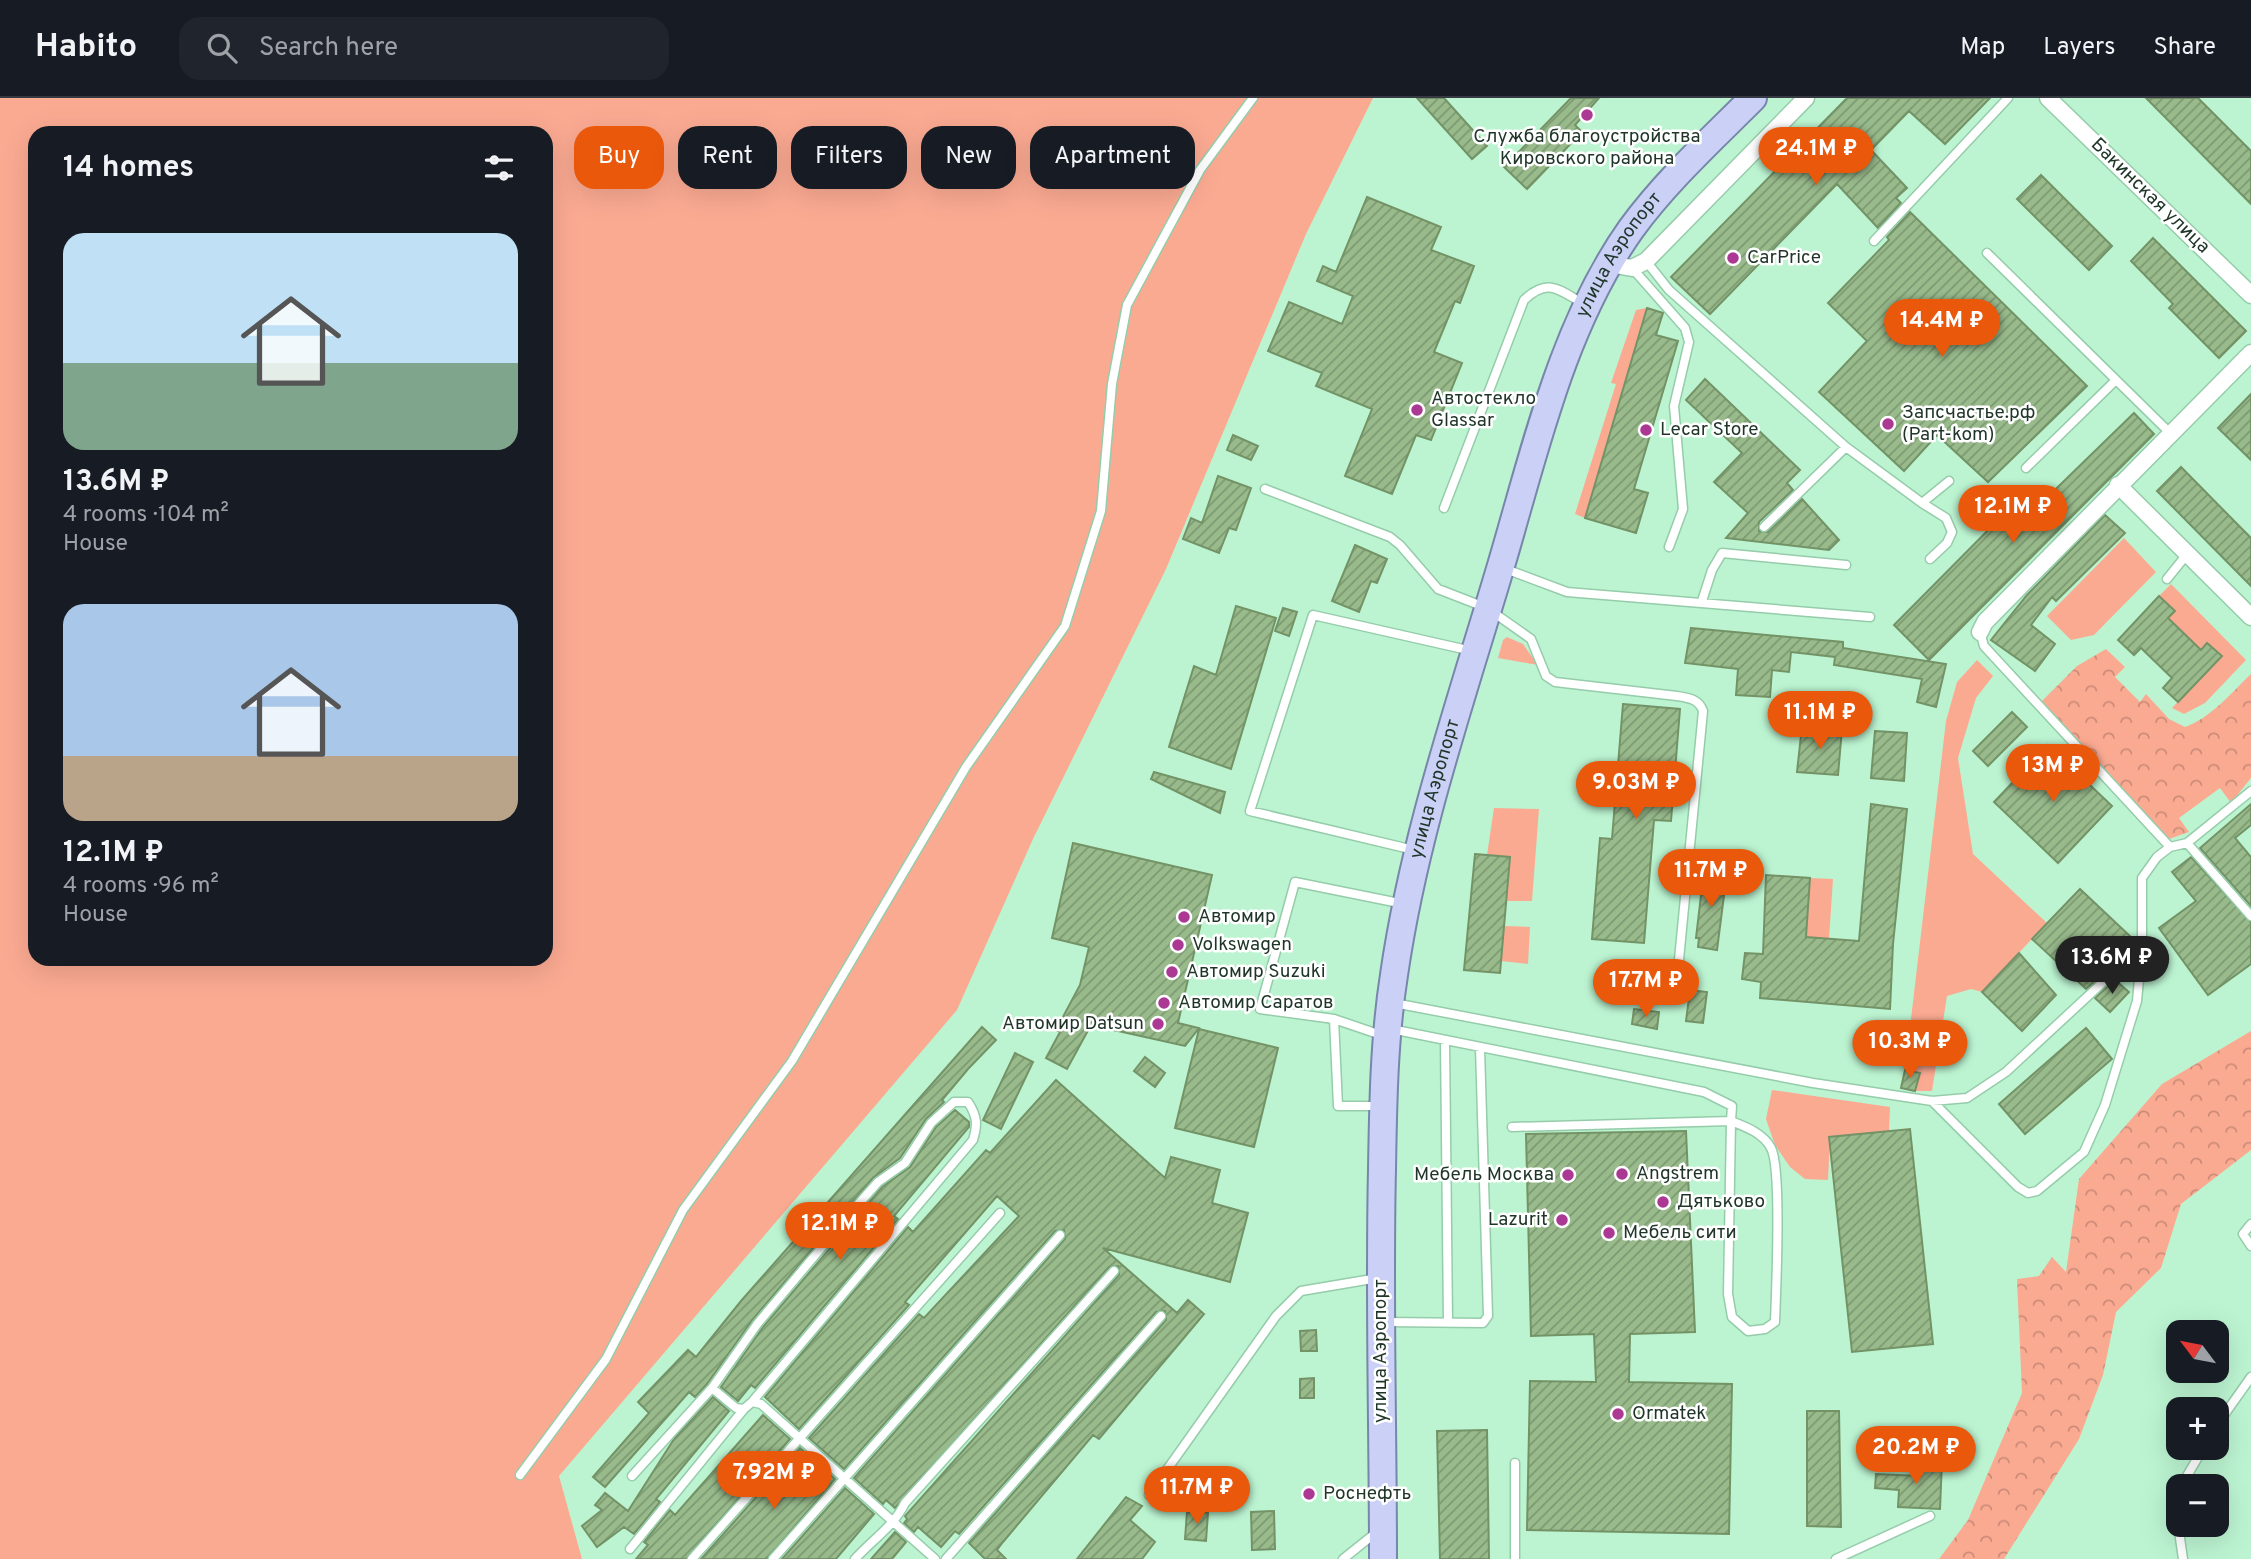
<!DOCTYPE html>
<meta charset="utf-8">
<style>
:root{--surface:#171b24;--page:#20242c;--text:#f1f3f6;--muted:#9ea1a6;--line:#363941;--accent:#ea580c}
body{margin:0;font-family:Overpass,sans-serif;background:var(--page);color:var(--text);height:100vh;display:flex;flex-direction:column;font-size:26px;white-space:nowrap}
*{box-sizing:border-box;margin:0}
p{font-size:23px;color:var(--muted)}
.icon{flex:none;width:38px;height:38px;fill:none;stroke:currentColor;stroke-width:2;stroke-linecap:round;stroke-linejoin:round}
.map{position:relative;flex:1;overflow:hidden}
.details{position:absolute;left:28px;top:28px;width:525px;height:840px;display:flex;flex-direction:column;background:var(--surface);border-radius:21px;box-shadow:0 7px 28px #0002}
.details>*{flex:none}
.hud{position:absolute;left:574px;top:28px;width:665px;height:63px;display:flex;gap:14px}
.needle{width:46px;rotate:302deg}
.buttons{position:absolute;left:2166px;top:1222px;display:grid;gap:14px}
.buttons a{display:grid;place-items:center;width:63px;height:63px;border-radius:14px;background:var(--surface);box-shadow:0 7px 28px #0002;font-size:35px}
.price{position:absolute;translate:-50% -60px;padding:0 16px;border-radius:24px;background:var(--accent);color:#fff;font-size:23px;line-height:46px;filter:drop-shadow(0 2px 4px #0008)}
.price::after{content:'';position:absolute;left:50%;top:42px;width:21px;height:16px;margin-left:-10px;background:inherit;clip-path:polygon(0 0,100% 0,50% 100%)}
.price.selected{background:#222;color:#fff}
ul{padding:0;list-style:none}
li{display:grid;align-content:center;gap:14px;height:371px;padding:0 35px}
li span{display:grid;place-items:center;height:217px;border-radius:21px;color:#555}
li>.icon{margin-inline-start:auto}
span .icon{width:126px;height:126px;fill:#fffc;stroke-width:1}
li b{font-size:30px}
h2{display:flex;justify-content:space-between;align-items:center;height:84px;padding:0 35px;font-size:30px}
.tag{padding:0 24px;border-radius:21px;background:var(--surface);box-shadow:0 7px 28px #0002;font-size:24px;line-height:63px}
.tag.selected{background:var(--accent);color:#fff}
header{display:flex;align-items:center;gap:42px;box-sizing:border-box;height:98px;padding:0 35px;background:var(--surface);border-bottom:2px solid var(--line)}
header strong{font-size:33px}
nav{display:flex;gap:38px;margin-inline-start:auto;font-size:24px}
.search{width:490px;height:63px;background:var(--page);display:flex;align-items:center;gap:18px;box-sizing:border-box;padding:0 24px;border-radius:21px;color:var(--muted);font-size:26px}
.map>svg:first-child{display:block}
.green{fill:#fbaa92;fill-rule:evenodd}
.forest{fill:url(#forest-crowns)}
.building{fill:url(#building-hatch);stroke:#739366;stroke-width:2}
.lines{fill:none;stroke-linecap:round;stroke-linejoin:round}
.service-casing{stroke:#95ccaa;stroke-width:11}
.minor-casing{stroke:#95ccaa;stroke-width:19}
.primary-casing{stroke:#7786aa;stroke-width:30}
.service{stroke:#fff;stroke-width:8}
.minor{stroke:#fff;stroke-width:16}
.primary{stroke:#cad0f6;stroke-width:26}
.poi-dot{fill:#ab3994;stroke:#fff;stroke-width:2.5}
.labels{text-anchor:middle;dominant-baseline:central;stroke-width:5;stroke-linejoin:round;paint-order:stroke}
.poi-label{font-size:19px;fill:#1f3528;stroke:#fff;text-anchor:start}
.street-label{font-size:19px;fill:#1f3528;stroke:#fff}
</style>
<header>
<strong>Habito</strong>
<div class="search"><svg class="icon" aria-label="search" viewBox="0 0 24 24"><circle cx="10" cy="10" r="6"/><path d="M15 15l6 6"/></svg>Search here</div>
<nav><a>Map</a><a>Layers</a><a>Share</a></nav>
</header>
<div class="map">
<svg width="2251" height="1461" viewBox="0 0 2251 1461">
<defs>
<pattern id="forest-crowns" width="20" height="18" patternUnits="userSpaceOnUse" patternTransform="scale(1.75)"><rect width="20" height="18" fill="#fbaa92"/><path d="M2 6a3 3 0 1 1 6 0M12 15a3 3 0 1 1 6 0" fill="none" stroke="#cb8b77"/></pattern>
<pattern id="building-hatch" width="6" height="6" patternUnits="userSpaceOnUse" patternTransform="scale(1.75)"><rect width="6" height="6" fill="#99bb8c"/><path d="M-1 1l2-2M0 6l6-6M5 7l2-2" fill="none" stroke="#7c9972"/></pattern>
</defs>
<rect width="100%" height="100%" fill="#bcf4d1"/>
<path class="green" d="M0 0H1373L1306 136 1166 471 1033 741 957 912 559 1378 582 1461H0ZM35 35H546V861H35Z
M1647 210 1585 420 1575 416 1616 286 1611 285 1636 212Z
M2124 440 2156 474 2094 537 2071 542 2047 518Z
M2171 486 2246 562 2205 605 2184 616 2172 610 2221 558 2207 545 2201 552 2168 520 2175 513 2159 498Z
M1507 539 1523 546 1538 567 1498 560 1503 542Z
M1977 562 1993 578 1976 600 1958 660 1973 756 2047 825 1982 894 1971 891 1947 898 1932 993H1915L1920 975 1905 972 1946 623 1957 584Z
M1494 710 1539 711 1532 803H1506L1510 759 1487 757Z
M1810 780 1833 781 1829 841 1806 839Z
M1504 828 1530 829 1528 866 1501 863Z
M1772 992 1890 1009 1889 1033 1830 1040 1828 1082 1805 1081 1790 1069 1775 1047 1766 1021Z"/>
<path class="forest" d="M2106 551 2125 569 2115 579 2140 604 2146 596 2169 621 2185 629C2212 619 2231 595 2251 576V680L2231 705 2220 690 2179 720 2189 734 2169 741 2042 603 2077 568Z
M2251 933V1052L2181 1106 2161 1170 2116 1214 2103 1277 2079 1341 2004 1461H1939L1968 1422 2022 1295 2017 1181 2039 1178 2052 1159 2066 1174 2079 1081 2162 986Z"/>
<path class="building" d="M1417 0H1444L1487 48 1472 61Z
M1571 0H1599L1575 27 1582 34 1527 91 1504 69Z
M1847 0H1990L1945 46 1909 13 1871 52 1907 90 1896 100 1901 105 1878 130 1837 86 1710 216 1671 179Z
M2146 0H2198L2251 53V106Z
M2041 77 2112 148 2089 172 2017 101Z
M1367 99 1441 129 1431 152 1474 168 1460 205 1455 203 1434 254 1462 265 1431 342 1416 337 1392 396 1345 378 1372 311 1316 288 1322 275 1268 253 1289 204 1342 226 1353 198 1317 183 1323 168 1336 174Z
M1910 114 2087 288 1988 384 1937 337 1904 373 1819 294 1867 243 1828 205 1889 142 1887 139Z
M2153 140 2246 233 2219 260 2169 210 2173 206 2131 163Z
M1647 210 1663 215 1656 237 1678 243 1634 391 1648 395 1636 435 1585 420Z
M1705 281 1800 372 1787 385 1793 392 1759 424V433L1768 434 1802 401 1839 442 1829 452 1726 440 1748 415 1714 384 1742 355 1686 302Z
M2251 296V362L2218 330Z
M2134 315 2154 336 1929 562 1894 527 2014 406 2027 419Z
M1233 337 1258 348 1251 362 1227 352Z
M2181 369 2251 440V488L2157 393Z
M1218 378 1251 390 1236 432 1229 430 1219 455 1183 441 1191 420 1202 425Z
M2105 417 2125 435 2056 503 2052 499 2031 527 2055 546 2035 573 1991 542 2027 497Z
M1355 447 1387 461 1377 485 1371 483 1359 514 1332 503Z
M2159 498 2175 513 2168 520 2201 552 2207 545 2222 558 2178 604 2163 590 2172 580 2141 550 2134 557 2118 542Z
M1236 508 1276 520 1231 671 1169 649 1194 568 1216 577Z
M1283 510 1297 514 1289 538 1275 533Z
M1691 530 1843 544V550L1946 566 1936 609 1917 604 1922 581 1834 567 1835 559 1791 554 1789 574 1772 572 1770 599 1736 597 1738 571 1685 565Z
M1623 606 1680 611 1671 723 1654 722 1644 845 1592 841 1600 740 1612 741Z
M2012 614 2027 629 1988 668 1973 653Z
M1802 628 1842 631 1838 677 1797 674Z
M1875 633 1907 635 1904 683 1871 680Z
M2048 647 2112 708 2058 765 1994 704Z
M1154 674 1225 694 1220 715 1151 681Z
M1871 706 1907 711 1893 846 1890 911 1760 900 1761 884 1742 881 1745 855 1763 856 1766 777 1810 780 1806 839 1859 843Z
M2251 706V727L2235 740 2251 759V808L2200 750Z
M1073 745 1212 777 1178 925 1199 930 1185 948 1091 927 1067 971 1046 960 1060 934 1056 932 1080 887 1089 849 1052 840Z
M1475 756 1510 759 1500 875 1464 872Z
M2191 759 2251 824V866L2208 897 2159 830 2196 803 2172 774Z
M1704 772 1727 774 1717 852 1698 849 1699 840H1696Z
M2080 791 2131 839 2102 869 2106 873 2086 891 2032 841Z
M2019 855 2056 897 2022 933 1982 894Z
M2115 882 2129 894 2110 914 2095 900Z
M1690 892 1707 894 1703 925 1686 923Z
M1634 911 1659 914 1657 931 1632 926Z
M982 929 996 942 968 971 942 1002 944 1004 926 1021 900 1060 873 1080 753 1221 707 1286 695 1299 689 1294 605 1389 593 1379 649 1315 638 1304 688 1252 696 1259 741 1203Z
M2086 930 2112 961 2025 1036 1999 1006Z
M1199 931 1278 950 1254 1049 1175 1030Z
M1015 955 1033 964 1001 1031 983 1022Z
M1145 959 1165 975 1155 989 1134 973Z
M1905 972 1920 975 1915 993 1901 990Z
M1056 982 1165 1080 1171 1059 1220 1072 1212 1105 1248 1115 1230 1184 1103 1150 1177 1215 1188 1202 1204 1216 1099 1341 1093 1337 1003 1444 997 1452 1006 1461H985L969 1445 1166 1222 1165 1213 1156 1214 959 1436 955 1433 941 1449 918 1429 914 1434 904 1425 907 1421 905 1418 1119 1177 1118 1168 1109 1169 895 1410 886 1402 883 1406 854 1380 1065 1141 1064 1132 1055 1133 844 1371 809 1340 919 1216 924 1220 1019 1118 997 1098 905 1204 909 1207 799 1331 765 1299 908 1129 913 1134 986 1052 990 1055Z
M955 1012 969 1024V1029L894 1118 898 1121 755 1290 751 1287 738 1303 721 1289 763 1229 882 1089 910 1069 936 1029Z
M1910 1031 1933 1246 1852 1254 1829 1039Z
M1686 1033 1695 1234 1630 1236 1629 1284 1732 1286 1729 1436 1527 1432 1530 1283 1596 1284 1594 1236 1531 1238 1526 1036Z
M1316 1232 1317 1253H1301L1300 1233Z
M1314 1280V1300H1300V1281Z
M713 1299 729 1313 656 1401 660 1404 634 1436 624 1429 597 1449 582 1428 602 1412 595 1407 605 1395 628 1413 674 1341Z
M1807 1313H1839L1841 1429 1807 1428Z
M763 1317 790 1341 686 1461H636L648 1447 644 1444 670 1412 675 1417Z
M1487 1332 1489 1461H1440L1437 1333Z
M800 1350 835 1381 767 1461H701Z
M1922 1361 1942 1363 1940 1411 1898 1409 1899 1392 1875 1390 1876 1376 1921 1378Z
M845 1390 874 1416 836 1461H782Z
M1126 1399 1142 1408 1130 1422 1155 1444 1142 1461H1077Z
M1274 1413 1275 1451 1252 1452 1251 1414Z
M1187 1414 1208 1415 1206 1443 1185 1441Z
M895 1434 906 1444 892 1461H871Z"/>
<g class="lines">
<defs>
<path id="service" d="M1874 143 2008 0
M1987 155 2170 335
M1646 163 1669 192 1846 349 1922 405 1949 383
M1632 170 1685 230 1689 244 1674 308 1683 411 1669 449
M2026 370 2116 282
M1265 391 1390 439 1400 447 1438 491 1487 510 1531 541 1546 578 1555 584 1677 598C1689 600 1699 601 1703 613L1678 872 1686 878
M1922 405 1946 420 1952 434 1947 445 1930 461
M1444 410 1524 202C1548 179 1559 192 1584 206
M1764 429 1846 349
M1503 470 1567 494 1870 519
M2167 481 2188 455
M1702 503 1712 472 1722 455 1846 467
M1980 534 1984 548 2170 749 2187 745 2251 693
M2187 745 2251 818
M1414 752 1250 713 1313 517 1472 553
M1394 905 1813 985 1932 1003 1967 1000 2006 974 2142 848V780L2157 759 2170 749
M1334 921 1338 1008H1381
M1391 931 1704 994 1732 1008 1731 1023 1728 1196 1732 1219 1748 1233 1765 1231 1775 1224C1776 1194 1782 1070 1771 1050 1763 1035 1746 1029 1731 1023L1512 1029
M1381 937 1334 921 1260 911 1295 784 1404 806
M1445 943 1448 1224
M1932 1003 2018 1089 2028 1095 2037 1093 2084 1054 2105 1007 2137 903 2142 848
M2251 1126 2243 1136 2251 1148
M1385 1224 1483 1225 1488 1218 1480 950
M712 1290 736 1310 744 1311 752 1304 761 1306 935 1461
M2217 1327 2251 1279
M520 1377 606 1261 683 1112 792 963 966 669 1065 528 1101 413 1112 286 1127 207 1200 72 1253 0
M632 1378 712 1290 758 1225 854 1111 878 1084 905 1065 931 1025 954 1004H968C977 1018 978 1026 973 1042L752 1304
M2181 1388 2204 1349
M2179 1391 2174 1398 2183 1461
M1149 1397 1276 1218 1301 1193 1378 1180
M630 1451 744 1311
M692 1461 1000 1115
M773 1461 1060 1137
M855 1461C872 1442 894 1428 905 1405L1114 1173
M946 1461 1161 1218
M1343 1461 1378 1433
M1515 1461V1365
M1836 1461 1930 1418"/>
<path id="minor" d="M2048 0 2251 197
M1610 166 1632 170 1646 163 1806 0
M2118 387 2251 519
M1980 534 1985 524 2251 255"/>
<g id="primary">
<path id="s1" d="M1383 1461C1383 1331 1379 1201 1382 1072 1383 1007 1384 941 1394 877 1414 738 1460 606 1500 471 1534 357 1561 230 1631 131 1666 83 1711 42 1753 0"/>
</g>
</defs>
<use href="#service" class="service-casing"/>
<use href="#minor" class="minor-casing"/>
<use href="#primary" class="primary-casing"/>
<use href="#service" class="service"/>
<use href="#minor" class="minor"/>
<use href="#primary" class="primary"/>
</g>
<g class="poi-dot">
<circle cx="1587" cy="17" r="7"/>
<circle cx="1733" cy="160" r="7"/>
<circle cx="1417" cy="312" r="7"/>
<circle cx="1888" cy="326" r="7"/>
<circle cx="1646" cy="332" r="7"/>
<circle cx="1184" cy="819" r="7"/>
<circle cx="1178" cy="847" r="7"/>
<circle cx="1172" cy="874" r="7"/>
<circle cx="1164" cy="905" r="7"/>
<circle cx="1158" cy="926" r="7"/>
<circle cx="1622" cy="1076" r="7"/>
<circle cx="1568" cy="1077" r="7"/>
<circle cx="1663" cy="1104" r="7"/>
<circle cx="1562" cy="1122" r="7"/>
<circle cx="1609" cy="1135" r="7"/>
<circle cx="1618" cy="1316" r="7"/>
<circle cx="1309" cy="1396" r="7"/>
</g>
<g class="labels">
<g class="poi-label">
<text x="1587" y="39" text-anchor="middle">Служба благоустройства<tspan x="1587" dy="22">Кировского района</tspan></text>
<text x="1747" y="160">CarPrice</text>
<text x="1431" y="301">Автостекло<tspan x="1431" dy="22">Glassar</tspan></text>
<text x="1902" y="315">Запсчастье.рф<tspan x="1902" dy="22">(Part-kom)</tspan></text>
<text x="1660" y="332">Lecar Store</text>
<text x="1198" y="819">Автомир</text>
<text x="1192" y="847">Volkswagen</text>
<text x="1186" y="874">Автомир Suzuki</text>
<text x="1178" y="905">Автомир Саратов</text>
<text x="1144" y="926" text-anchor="end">Автомир Datsun</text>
<text x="1636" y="1076">Angstrem</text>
<text x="1554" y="1077" text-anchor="end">Мебель Москва</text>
<text x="1677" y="1104">Дятьково</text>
<text x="1548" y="1122" text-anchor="end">Lazurit</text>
<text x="1623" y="1135">Мебель сити</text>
<text x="1632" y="1316">Ormatek</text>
<text x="1323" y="1396">Роснефть</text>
</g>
<g class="street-label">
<text transform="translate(2150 98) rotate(44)">Бакинская улица</text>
<text stroke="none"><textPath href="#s1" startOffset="1342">улица Аэропорт</textPath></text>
<text stroke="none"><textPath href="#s1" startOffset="775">улица Аэропорт</textPath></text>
<text transform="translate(1381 1253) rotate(-90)">улица Аэропорт</text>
</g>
</g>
</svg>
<div class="buttons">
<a><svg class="needle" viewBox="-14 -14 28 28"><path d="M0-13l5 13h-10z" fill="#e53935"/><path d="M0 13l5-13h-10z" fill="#9ea1a6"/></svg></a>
<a>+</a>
<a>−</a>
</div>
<b class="price" style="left:1816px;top:89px">24.1M ₽</b>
<b class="price" style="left:1942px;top:261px">14.4M ₽</b>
<b class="price" style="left:2013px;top:447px">12.1M ₽</b>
<b class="price" style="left:1820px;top:653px">11.1M ₽</b>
<b class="price" style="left:2053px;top:706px">13M ₽</b>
<b class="price" style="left:1636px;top:723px">9.03M ₽</b>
<b class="price" style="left:1711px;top:811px">11.7M ₽</b>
<b class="price selected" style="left:2112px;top:898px">13.6M ₽</b>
<b class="price" style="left:1646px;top:921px">17.7M ₽</b>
<b class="price" style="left:1910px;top:982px">10.3M ₽</b>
<b class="price" style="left:840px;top:1164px">12.1M ₽</b>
<b class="price" style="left:1916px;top:1388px">20.2M ₽</b>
<b class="price" style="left:774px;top:1413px">7.92M ₽</b>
<b class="price" style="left:1197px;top:1428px">11.7M ₽</b>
<div class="hud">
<a class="tag selected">Buy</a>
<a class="tag">Rent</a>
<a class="tag">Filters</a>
<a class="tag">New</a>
<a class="tag">Apartment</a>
</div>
<section class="details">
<h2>14 homes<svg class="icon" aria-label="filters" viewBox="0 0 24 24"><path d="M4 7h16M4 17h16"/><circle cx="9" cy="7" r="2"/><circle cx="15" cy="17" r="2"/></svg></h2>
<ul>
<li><span style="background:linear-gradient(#bfe0f5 60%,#7fa58c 0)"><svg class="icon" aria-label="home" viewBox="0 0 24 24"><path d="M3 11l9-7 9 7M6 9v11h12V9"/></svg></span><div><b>13.6M ₽</b><p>4 rooms · 104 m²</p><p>House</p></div></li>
<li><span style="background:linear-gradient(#a9c7e8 70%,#b9a48a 0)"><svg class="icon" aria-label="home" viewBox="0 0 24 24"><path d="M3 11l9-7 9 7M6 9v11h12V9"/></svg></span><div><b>12.1M ₽</b><p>4 rooms · 96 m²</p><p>House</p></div></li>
</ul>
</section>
</div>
